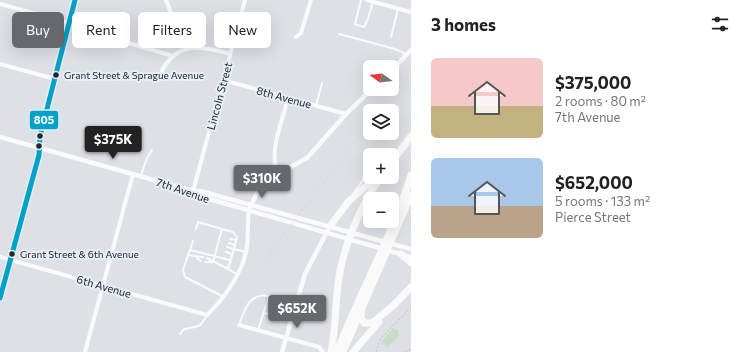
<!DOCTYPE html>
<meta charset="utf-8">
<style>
:root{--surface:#fff;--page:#f6f6f6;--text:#222;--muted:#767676;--accent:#65686c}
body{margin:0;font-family:Commissioner,sans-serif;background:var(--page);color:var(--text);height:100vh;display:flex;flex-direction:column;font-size:15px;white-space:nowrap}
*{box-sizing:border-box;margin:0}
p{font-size:13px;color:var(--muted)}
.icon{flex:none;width:22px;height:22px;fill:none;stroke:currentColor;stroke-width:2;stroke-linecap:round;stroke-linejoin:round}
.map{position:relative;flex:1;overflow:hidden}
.details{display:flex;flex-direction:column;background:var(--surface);width:340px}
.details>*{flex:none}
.hud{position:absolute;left:12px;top:12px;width:339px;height:36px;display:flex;gap:8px}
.needle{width:26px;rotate:284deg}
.fabs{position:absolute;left:363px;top:60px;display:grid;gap:8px}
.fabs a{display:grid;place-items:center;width:36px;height:36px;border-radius:6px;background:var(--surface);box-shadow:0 4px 16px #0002;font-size:20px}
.price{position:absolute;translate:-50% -34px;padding:0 9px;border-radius:4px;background:var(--accent);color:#fff;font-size:13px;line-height:26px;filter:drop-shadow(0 1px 2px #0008)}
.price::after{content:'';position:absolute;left:50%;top:24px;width:12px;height:9px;margin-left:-6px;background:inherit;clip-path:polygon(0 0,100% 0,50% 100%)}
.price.on{background:#222;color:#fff}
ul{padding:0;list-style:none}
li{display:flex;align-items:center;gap:12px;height:100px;padding:0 20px}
li span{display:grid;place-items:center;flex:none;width:112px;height:80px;border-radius:6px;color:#555}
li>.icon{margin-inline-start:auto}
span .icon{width:48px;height:48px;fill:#fffc;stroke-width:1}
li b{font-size:17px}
h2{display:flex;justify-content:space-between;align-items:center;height:48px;padding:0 20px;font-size:17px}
.pill{padding:0 14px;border-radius:6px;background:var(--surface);box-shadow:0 4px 16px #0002;font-size:14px;line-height:36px}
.pill.on{background:var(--accent);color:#fff}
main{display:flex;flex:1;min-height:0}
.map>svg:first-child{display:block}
.green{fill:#c7ddc8}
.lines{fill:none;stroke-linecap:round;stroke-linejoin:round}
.path{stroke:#c1c2c3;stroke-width:1;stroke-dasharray:2 2;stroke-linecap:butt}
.service{stroke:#fafafb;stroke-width:2}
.minor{stroke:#fafafb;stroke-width:4}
.tertiary{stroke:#fafafb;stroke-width:4.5}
.motorway{stroke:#fafafb;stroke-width:7}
.rail{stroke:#d3d3d5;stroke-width:1;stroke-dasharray:2 4;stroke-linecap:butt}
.bus-1-casing{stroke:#e6eef8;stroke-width:8}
.bus-1{stroke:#02a2c6;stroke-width:5}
.bus-dot{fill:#24272a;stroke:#e6eef8;stroke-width:1.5}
.labels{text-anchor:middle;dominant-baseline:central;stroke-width:4;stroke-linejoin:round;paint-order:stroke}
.bus-label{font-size:10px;fill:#24272a;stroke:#e6eef8;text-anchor:start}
.street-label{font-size:11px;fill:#24272a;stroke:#e6eef8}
.line-badge{stroke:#e6eef8;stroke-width:1.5}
.badge-label{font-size:11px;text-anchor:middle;font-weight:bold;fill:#fff}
</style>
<main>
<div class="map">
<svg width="411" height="352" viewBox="0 0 411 352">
<rect width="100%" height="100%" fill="#dde1e6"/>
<path class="green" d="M393 328 398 330 399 336 387 348 381 342Z"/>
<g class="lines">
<path class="path" d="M376 352 381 338 411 308
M405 352 411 349"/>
<path class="service" d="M361 0 355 24 364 27 368 19 373 1
M339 34 395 49 406 54
M391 37 398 9
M316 106 322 83
M141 175 147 158 152 150
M353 194 363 180 366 167
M196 229 198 222 222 229
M230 239 236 240
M229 243 235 245
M190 250 193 241
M226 252 232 254
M188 255 203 257
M197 258 201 261
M207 258 228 269
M205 262H212
M213 262 222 229 233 232 237 237 234 249 227 247
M237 274 228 269 234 249 246 252
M222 296 185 277 183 270 190 250 230 260
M264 313 291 320
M239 325C244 310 250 292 268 296
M258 330 269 296 296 304
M180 334 184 329C199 326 199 329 207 315"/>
<path class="minor" d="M166 0 185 49
M367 0 411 12
M0 4 105 33 122 41 173 56
M296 37 301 33 311 0
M0 64 55 79
M158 80C172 42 197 44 230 54
M223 80 346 114
M39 148 40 136 75 0
M277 174C269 150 282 122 288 98
M193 191 245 0
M0 257 207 315C223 300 242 273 246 252 249 238 247 225 249 211
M239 325 319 347 323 352
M85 352 133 174"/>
<path class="tertiary" d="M392 70 411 50
M0 137 193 191 199 196 411 257
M193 191H200L411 249
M250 207 260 187 277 174 307 158 346 114 372 89
M0 298 39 155V148
M282 352 305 274 330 226"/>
<path class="motorway" d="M392 162 411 136
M330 226 348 202 376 177
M401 254 411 263
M362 309 361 317 364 323H372L394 305 411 287
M331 352C336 329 335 308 338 285 341 252 361 203 381 177
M337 352C360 292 392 236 411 175
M343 352 411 195
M353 352 379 322"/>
<path class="rail" d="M379 111 411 74
M392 122 407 97
M378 147 386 133
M264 265 280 239 370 122"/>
<defs>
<path id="bus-1" d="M0 298 39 155 40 136 75 0"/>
</defs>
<use href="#bus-1" class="bus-1-casing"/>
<use href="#bus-1" class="bus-1"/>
</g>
<g class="bus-dot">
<circle cx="56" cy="75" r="3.5"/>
<circle cx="40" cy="136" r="3.5"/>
<circle cx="39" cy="146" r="3.5"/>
<circle cx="12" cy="254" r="3.5"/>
</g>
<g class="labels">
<g class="bus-label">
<text x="64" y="75">Grant Street &amp; Sprague Avenue</text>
<text x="20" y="254">Grant Street &amp; 6th Avenue</text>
</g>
<g class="street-label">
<text transform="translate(219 96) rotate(-75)">Lincoln Street</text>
<text transform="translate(284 97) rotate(15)">8th Avenue</text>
<text transform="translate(183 190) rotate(19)">7th Avenue</text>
<text transform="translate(104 286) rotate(16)">6th Avenue</text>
</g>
</g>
<rect class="line-badge" x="29" y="110" width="30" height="20" rx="4" fill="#02a2c6"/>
<g class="badge-label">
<text x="44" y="124">805</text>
</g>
</svg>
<div class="fabs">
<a><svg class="needle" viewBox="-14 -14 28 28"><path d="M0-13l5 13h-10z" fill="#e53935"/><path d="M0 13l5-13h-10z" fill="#767676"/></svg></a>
<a><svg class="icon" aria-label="layers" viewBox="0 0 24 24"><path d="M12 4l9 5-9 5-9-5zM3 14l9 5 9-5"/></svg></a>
<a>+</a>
<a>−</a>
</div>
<b class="price on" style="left:113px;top:160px">$375K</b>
<b class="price" style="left:262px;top:199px">$310K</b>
<b class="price" style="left:297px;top:329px">$652K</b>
<div class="hud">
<a class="pill on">Buy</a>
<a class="pill">Rent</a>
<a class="pill">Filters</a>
<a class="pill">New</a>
</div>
</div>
<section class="details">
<h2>3 homes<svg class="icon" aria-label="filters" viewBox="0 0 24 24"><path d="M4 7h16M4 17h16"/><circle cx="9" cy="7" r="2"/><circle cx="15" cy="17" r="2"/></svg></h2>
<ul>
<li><span style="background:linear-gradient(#f6c9c9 60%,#c2b280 0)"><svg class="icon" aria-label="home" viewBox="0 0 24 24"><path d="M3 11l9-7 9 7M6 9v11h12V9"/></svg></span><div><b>$375,000</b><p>2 rooms · 80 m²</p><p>7th Avenue</p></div></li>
<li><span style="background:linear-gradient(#a9c7e8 60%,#b9a48a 0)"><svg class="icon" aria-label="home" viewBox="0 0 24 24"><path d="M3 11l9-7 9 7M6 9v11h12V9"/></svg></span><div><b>$652,000</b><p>5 rooms · 133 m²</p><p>Pierce Street</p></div></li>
</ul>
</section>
</main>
